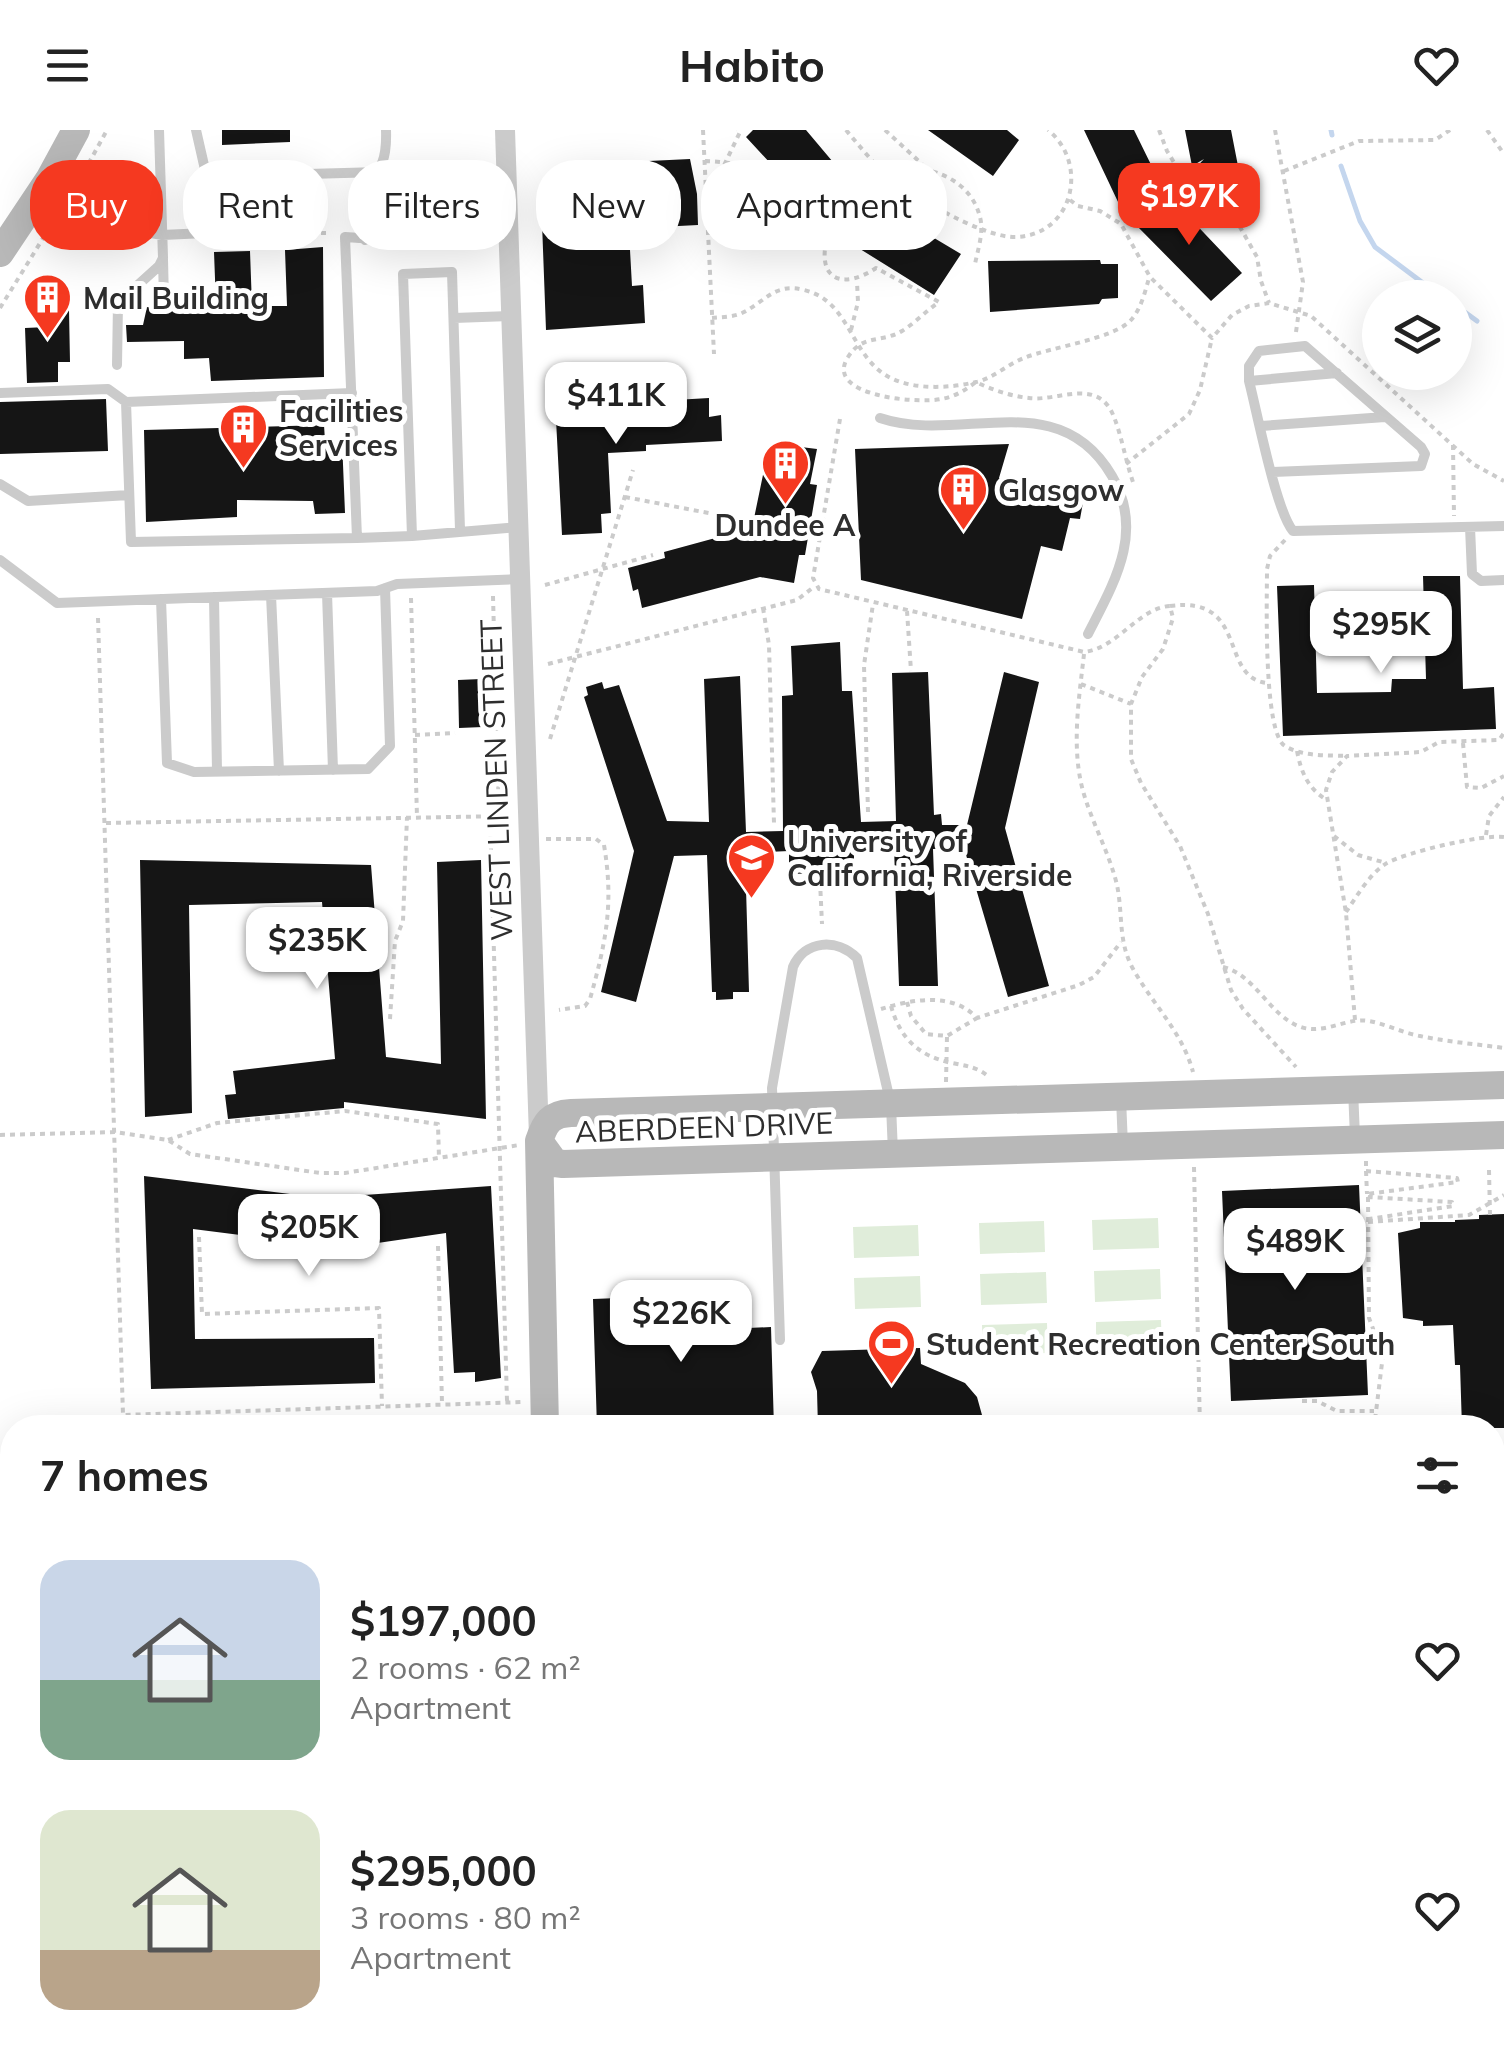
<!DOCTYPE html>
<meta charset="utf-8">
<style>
:root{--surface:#fff;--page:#f6f6f6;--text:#222;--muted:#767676;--accent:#f53920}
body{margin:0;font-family:Mulish,sans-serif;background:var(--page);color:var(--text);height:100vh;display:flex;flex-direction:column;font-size:38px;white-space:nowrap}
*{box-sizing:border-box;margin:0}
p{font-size:32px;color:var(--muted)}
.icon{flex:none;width:55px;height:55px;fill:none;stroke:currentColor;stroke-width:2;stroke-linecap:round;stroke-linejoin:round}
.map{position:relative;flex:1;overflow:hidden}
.sheet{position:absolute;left:0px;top:1285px;width:1505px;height:640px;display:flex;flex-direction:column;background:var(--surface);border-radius:40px 40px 0 0;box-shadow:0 10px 40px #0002}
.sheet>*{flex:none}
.guide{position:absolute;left:30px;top:30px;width:1000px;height:90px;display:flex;gap:20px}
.fabs{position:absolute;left:1362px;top:150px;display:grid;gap:20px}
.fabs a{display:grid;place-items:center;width:110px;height:110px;border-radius:50%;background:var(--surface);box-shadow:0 10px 40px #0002;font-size:50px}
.price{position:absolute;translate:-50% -85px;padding:0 22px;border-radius:20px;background:#fff;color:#222;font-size:32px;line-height:65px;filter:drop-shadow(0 2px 5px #0008)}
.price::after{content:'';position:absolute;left:50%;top:60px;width:30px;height:22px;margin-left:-15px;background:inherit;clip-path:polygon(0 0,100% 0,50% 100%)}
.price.selected{background:var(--accent);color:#fff}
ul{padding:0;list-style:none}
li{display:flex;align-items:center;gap:30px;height:250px;padding:0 40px}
li span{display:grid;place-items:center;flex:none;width:280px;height:200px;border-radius:30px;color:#555}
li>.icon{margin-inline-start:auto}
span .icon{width:120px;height:120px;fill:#fffc;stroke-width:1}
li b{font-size:42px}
h2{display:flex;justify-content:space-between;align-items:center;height:120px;padding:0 40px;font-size:42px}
.pill{padding:0 35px;border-radius:40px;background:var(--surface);box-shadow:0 10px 40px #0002;font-size:35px;line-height:90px}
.pill.selected{background:var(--accent);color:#fff}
header{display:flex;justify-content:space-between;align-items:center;height:130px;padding:0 40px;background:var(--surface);font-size:45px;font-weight:700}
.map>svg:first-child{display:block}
.grass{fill:#e0edda}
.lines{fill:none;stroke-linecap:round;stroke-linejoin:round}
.stream{stroke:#c4d6ee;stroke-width:5}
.building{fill:#151515}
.path{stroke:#cbcbcb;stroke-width:4;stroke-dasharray:5 5;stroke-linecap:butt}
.lane{stroke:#cbcbcb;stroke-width:10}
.street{stroke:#cbcbcb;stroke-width:20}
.secondary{stroke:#b8b8b8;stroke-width:28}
.path-bridge{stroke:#cbcbcb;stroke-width:4;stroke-dasharray:5 5;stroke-linecap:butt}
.labels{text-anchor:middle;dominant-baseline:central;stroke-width:10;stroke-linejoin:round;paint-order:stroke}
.poi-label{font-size:30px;font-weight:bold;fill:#2e2e2e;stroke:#fff;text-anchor:start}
.street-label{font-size:30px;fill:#2e2e2e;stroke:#fff}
</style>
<header><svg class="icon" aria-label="menu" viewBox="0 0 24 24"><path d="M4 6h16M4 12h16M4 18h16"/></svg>Habito<svg class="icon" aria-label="heart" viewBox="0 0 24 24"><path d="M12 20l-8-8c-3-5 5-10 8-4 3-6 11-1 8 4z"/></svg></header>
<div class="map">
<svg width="1504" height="1925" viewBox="0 0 1504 1925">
<rect width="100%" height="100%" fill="#fff"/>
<path class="grass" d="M1158 1088 1159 1118 1093 1120 1092 1090Z
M1044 1091 1045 1122 980 1124 979 1093Z
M918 1095 919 1126 854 1128 853 1097Z
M1160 1139 1161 1169 1095 1172 1094 1141Z
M1046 1142 1047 1173 981 1175 980 1144Z
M920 1146 921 1177 855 1179 854 1148Z
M1161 1190 1162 1220 1096 1222V1192Z
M1047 1193 1048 1223 983 1225 982 1195Z
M1504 1552V1757L1493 1758V1553Z
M1282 1913V1912L1467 1913 1464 1925H1282Z"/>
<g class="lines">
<path class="stream" d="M1331 0 1332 5
M1341 36 1360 91 1375 117 1443 168
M1455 175 1477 191"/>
</g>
<path class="building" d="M222 0H290V12L222 15Z
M753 0H806L854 57 819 86 746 7Z
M928 0H1007L1019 10 993 46Z
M1084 0H1134L1160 53 1119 74Z
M1185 0H1231L1238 36 1187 47 1204 29 1192 36Z
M690 29 697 64 698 95 640 98 639 120H630L632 156 643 155 645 193 546 200 541 66H567L566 35Z
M1168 65 1242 143 1211 171 1137 96Z
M867 68 961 124 934 165 844 109Z
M323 117 324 247 211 251 209 228 184 229V211L127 212 126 195H143L147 177 165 181 171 176 216 175 214 122 250 121 252 176H287L285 120Z
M1100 130 1101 134H1118V168L1102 169 1099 174 990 182 988 131Z
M69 180 70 232H58V252L27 253 25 198 47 197V181Z
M589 267 590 275 709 268V287L721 285 722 311 646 315V321L608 323 611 383 601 384 602 403 562 405 555 270Z
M106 269 108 321 0 324V272Z
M324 295 325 311 342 310 345 383 315 384 313 371 237 370V387L146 392 144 300Z
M777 314 817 319 810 354 817 355 805 425H799L794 453 760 447 642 478 638 459 633 461 628 438 665 428 664 422 752 398 764 340 771 342Z
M1009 314 999 348 1084 367 1080 389 1070 388 1062 421 1041 416 1022 489 861 450 855 319Z
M1423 446H1460L1463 559 1494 557 1496 599 1283 606 1277 456 1314 455 1317 563 1391 562 1392 549H1426Z
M840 512 842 561H852L861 692 896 691 892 543 928 542 934 685 941 684 942 695H967L1004 542 1039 552 1005 698 1049 856 1008 867 964 718 933 719 938 856H899L894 718 854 721V742L789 744V721L745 723 749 862H733V869L716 870V862H712L707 725 674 726 636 872 601 862 634 721 584 567 588 565 586 557 602 552 604 559 619 555 667 691 709 692 704 549 740 546 746 702 783 701 782 566 793 565 791 516Z
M481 549 483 597 459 598 458 550Z
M140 730 371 735 386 927 441 934 437 732 481 730 486 989 344 972V978L228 989 225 965 236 964 233 941 335 929 322 772 189 775 192 983 145 987Z
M144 1046 322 1068 491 1056 501 1248 475 1252V1242L454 1243 446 1103 309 1123 305 1113 193 1099 195 1209 374 1208 375 1253 151 1259Z
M1359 1055 1368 1265 1231 1271 1222 1061Z
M1504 1084V1298H1462L1460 1235H1455L1453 1195 1423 1196V1191L1403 1188 1398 1103 1420 1098V1092H1455V1090L1479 1089V1085Z
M722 1164V1181L748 1180V1198L771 1197 774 1298H597L593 1169Z
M920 1218 921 1234 965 1253 977 1267 982 1285 981 1298H818L817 1261 811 1242 822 1221Z"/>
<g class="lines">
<path class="path" d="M703 0 714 224
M846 0C856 12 866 24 876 35 901 60 982 109 1017 107 1074 104 1089 33 1048 0
M885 0 922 34
M1159 0 1167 21 1186 52 1216 69 1232 83 1257 127 1261 151 1269 173
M1275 0 1303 152 1296 202
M1487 0 1504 24
M705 31C727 32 749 34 766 50 791 73 785 105 827 108
M878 37 827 108C816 152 845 159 876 138L939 172C926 181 915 193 902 201 882 213 862 204 848 227 823 266 917 274 941 269 955 267 965 260 976 252 992 260 1011 266 1029 268 1058 272 1098 246 1114 287 1122 307 1126 333 1134 355
M883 40C920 32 969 44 980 87 984 102 978 119 975 134
M1284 41 1359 11 1435 10 1450 0
M79 51 107 0
M1070 70 1078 76 1100 81 1121 94 1150 147 1212 208 1232 185 1249 176 1269 173 1311 186 1473 334 1504 351
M707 71 740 2 737 0
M221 103H331
M0 178 66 71
M712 188C722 187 733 187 742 183 765 172 775 152 804 160 852 171 850 230 893 249 917 260 951 258 976 252 992 249 1008 234 1024 228 1051 217 1114 209 1131 190 1141 179 1145 162 1149 148
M851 200 858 172 857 152
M840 289 813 448 819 459 1084 522C1118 518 1138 478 1170 476L1173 488 1163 519 1142 547 1131 574V629L1141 653 1180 716 1208 784 1231 860 1243 879 1296 937
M1453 315 1454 386
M1126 334 1189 284 1200 260 1212 208
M625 367 719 385
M1285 410 1270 426 1267 439C1267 469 1263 603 1285 616 1303 627 1328 625 1347 626
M545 455 653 425
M493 466 499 686
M411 468 417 687
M1170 476C1250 465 1218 549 1268 553
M763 478 769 515 774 694
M907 481 911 541
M98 488 123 1285 524 1272
M1084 524C1079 569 1071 617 1083 661 1092 693 1109 722 1117 755 1123 784 1118 810 1132 837 1152 874 1182 901 1193 942
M548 534 797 470 815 456
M1081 554 1131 574
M415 605 455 603
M550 609 633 340
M1463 613 1467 657 1481 658 1504 646
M1297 621C1301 642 1308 659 1327 670
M868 682 864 535 873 474
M490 686 507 1271
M106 693 511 686
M1486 705 1489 686 1504 667
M1334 706 1358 725 1386 733
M546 709H596L604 715C614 774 606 812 590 869L585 876 559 880
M820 751 822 794
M1346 782C1357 766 1370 743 1387 733 1407 722 1483 704 1504 707
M1223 837C1256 845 1270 887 1301 897 1325 905 1346 887 1369 891 1386 894 1403 903 1420 906 1448 912 1476 914 1504 918
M907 872 911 886 926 904 947 906 977 888
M891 876C900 908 918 926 952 933 966 936 978 937 989 947
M881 879C913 869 953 862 977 888L1079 855 1094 847 1121 812
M390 889 395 811 403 791 407 687
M1355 890 1346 783 1326 660 1332 642 1347 626 1421 622 1439 612 1499 610 1504 603
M946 952 947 906
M0 1005 115 1002 168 1010 190 1024 320 1043H345L519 1015
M168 1010 217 993 345 981 438 994 439 1029
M1366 1031V1041L1457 1048 1458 1052 1367 1064 1368 1067 1452 1072 1453 1076 1369 1089
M1194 1037 1200 1298
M1366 1041 1367 1064
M1368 1067 1369 1188 1383 1225 1374 1298
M1368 1092 1469 1085 1504 1065
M199 1107 202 1184 379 1178 382 1276
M438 1116 442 1274
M1302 1271H1317L1337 1281H1374
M1492 1511H1504
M1492 1531 1504 1530
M0 1677H12
M1492 1806H1504
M224 1912 225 1925"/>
<path class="lane" d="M206 47 380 42
M51 48 146 102 162 105 206 103V44L196 0
M365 110 362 58C383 40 387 27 386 0
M163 129 164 172
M454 188 511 186
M117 235 118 173 159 136 163 128 159 0
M1249 251 1337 243
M0 263 108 259 126 272
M352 263 126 272 131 412 357 408
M880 288C960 315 1058 253 1112 346 1145 402 1114 453 1088 504
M1261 296 1385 287
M1273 342 1421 336 1425 324 1421 317 1305 216 1259 221 1249 236V251C1257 282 1276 381 1293 401L1504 396
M0 354 28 371 129 365
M1470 397 1472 444 1481 451 1504 450
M460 400 452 142 403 144 412 406 518 397
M412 406 357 408 345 107 390 110 509 104
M0 430 57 473 377 461 397 454 520 449
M327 463 333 640
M271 465 279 641
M214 467 217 641
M161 469 167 633 194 642 368 639 390 616 385 458
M1353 959 1355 1007
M1121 968 1123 1016
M780 1210 772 958 793 837C805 810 837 808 857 828L891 975 893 1023
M744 1912V1925
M629 1922V1912"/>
<path class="street" d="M505 0 539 1007"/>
<path class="secondary" d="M0 123 50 48 76 0
M539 1011 555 1033 563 1034 1504 1005
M545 1298 539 1011C545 993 550 984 571 983L1504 955
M563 1912 564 1925"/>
<path class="path-bridge" d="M1489 1040 1490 1085"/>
</g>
<defs>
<symbol id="building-pin" viewBox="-11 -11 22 30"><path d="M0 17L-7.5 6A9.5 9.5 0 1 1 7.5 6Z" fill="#f53920" stroke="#fff"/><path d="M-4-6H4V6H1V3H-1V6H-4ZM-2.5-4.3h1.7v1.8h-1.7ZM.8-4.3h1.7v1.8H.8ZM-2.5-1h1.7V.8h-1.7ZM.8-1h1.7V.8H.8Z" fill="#fff"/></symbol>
<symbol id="university-pin" viewBox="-11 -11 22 30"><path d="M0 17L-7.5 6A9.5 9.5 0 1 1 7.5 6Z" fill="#f53920" stroke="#fff"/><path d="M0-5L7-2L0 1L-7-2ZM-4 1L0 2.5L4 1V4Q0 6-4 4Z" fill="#fff"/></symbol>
<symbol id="stadium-pin" viewBox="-11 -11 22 30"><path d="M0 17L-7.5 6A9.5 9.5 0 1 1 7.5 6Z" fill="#f53920" stroke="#fff"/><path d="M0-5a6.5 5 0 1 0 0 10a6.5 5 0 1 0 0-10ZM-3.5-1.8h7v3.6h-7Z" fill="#fff"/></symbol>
</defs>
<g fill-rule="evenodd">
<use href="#building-pin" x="20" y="140" width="55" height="75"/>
<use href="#building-pin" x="216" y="270" width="55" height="75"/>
<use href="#building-pin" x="758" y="306" width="55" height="75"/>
<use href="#building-pin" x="936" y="332" width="55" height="75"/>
<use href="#university-pin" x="724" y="700" width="55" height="75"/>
<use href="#stadium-pin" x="864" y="1186" width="55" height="75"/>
</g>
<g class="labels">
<g class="poi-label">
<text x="83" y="168">Mail Building</text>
<text x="279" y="281">Facilities<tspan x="279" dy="34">Services</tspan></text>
<text x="998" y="360">Glasgow</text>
<text x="785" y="395" text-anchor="middle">Dundee A</text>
<text x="787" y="711">University of<tspan x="787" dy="34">California, Riverside</tspan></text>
<text x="926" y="1214">Student Recreation Center South</text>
</g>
<g class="street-label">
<text transform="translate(496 650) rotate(-92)">WEST LINDEN STREET</text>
<text transform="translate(704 997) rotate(-2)">ABERDEEN DRIVE</text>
</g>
</g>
</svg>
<div class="fabs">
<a><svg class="icon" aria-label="layers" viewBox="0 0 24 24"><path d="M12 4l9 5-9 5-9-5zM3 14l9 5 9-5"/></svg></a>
</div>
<b class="price selected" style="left:1189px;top:118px">$197K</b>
<b class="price" style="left:616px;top:317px">$411K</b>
<b class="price" style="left:1381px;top:546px">$295K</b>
<b class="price" style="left:317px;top:862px">$235K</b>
<b class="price" style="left:309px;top:1149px">$205K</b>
<b class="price" style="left:1295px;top:1163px">$489K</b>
<b class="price" style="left:681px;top:1235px">$226K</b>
<div class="guide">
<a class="pill selected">Buy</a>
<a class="pill">Rent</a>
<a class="pill">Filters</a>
<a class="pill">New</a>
<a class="pill">Apartment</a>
</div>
<section class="sheet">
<h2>7 homes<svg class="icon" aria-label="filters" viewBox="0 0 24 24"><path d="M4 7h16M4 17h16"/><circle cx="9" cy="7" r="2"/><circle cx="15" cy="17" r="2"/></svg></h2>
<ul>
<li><span style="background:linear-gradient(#c9d6e8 60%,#7fa58c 0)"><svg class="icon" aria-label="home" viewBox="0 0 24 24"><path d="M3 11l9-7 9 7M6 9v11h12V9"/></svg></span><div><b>$197,000</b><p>2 rooms · 62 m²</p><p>Apartment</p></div><svg class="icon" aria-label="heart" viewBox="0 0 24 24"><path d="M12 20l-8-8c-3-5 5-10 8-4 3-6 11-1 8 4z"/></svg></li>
<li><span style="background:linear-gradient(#dfe7d0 70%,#b9a48a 0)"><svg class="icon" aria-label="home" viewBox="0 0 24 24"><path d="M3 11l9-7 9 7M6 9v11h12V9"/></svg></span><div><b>$295,000</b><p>3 rooms · 80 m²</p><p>Apartment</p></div><svg class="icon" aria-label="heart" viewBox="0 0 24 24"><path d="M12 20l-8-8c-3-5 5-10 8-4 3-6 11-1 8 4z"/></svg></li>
</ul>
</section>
</div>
